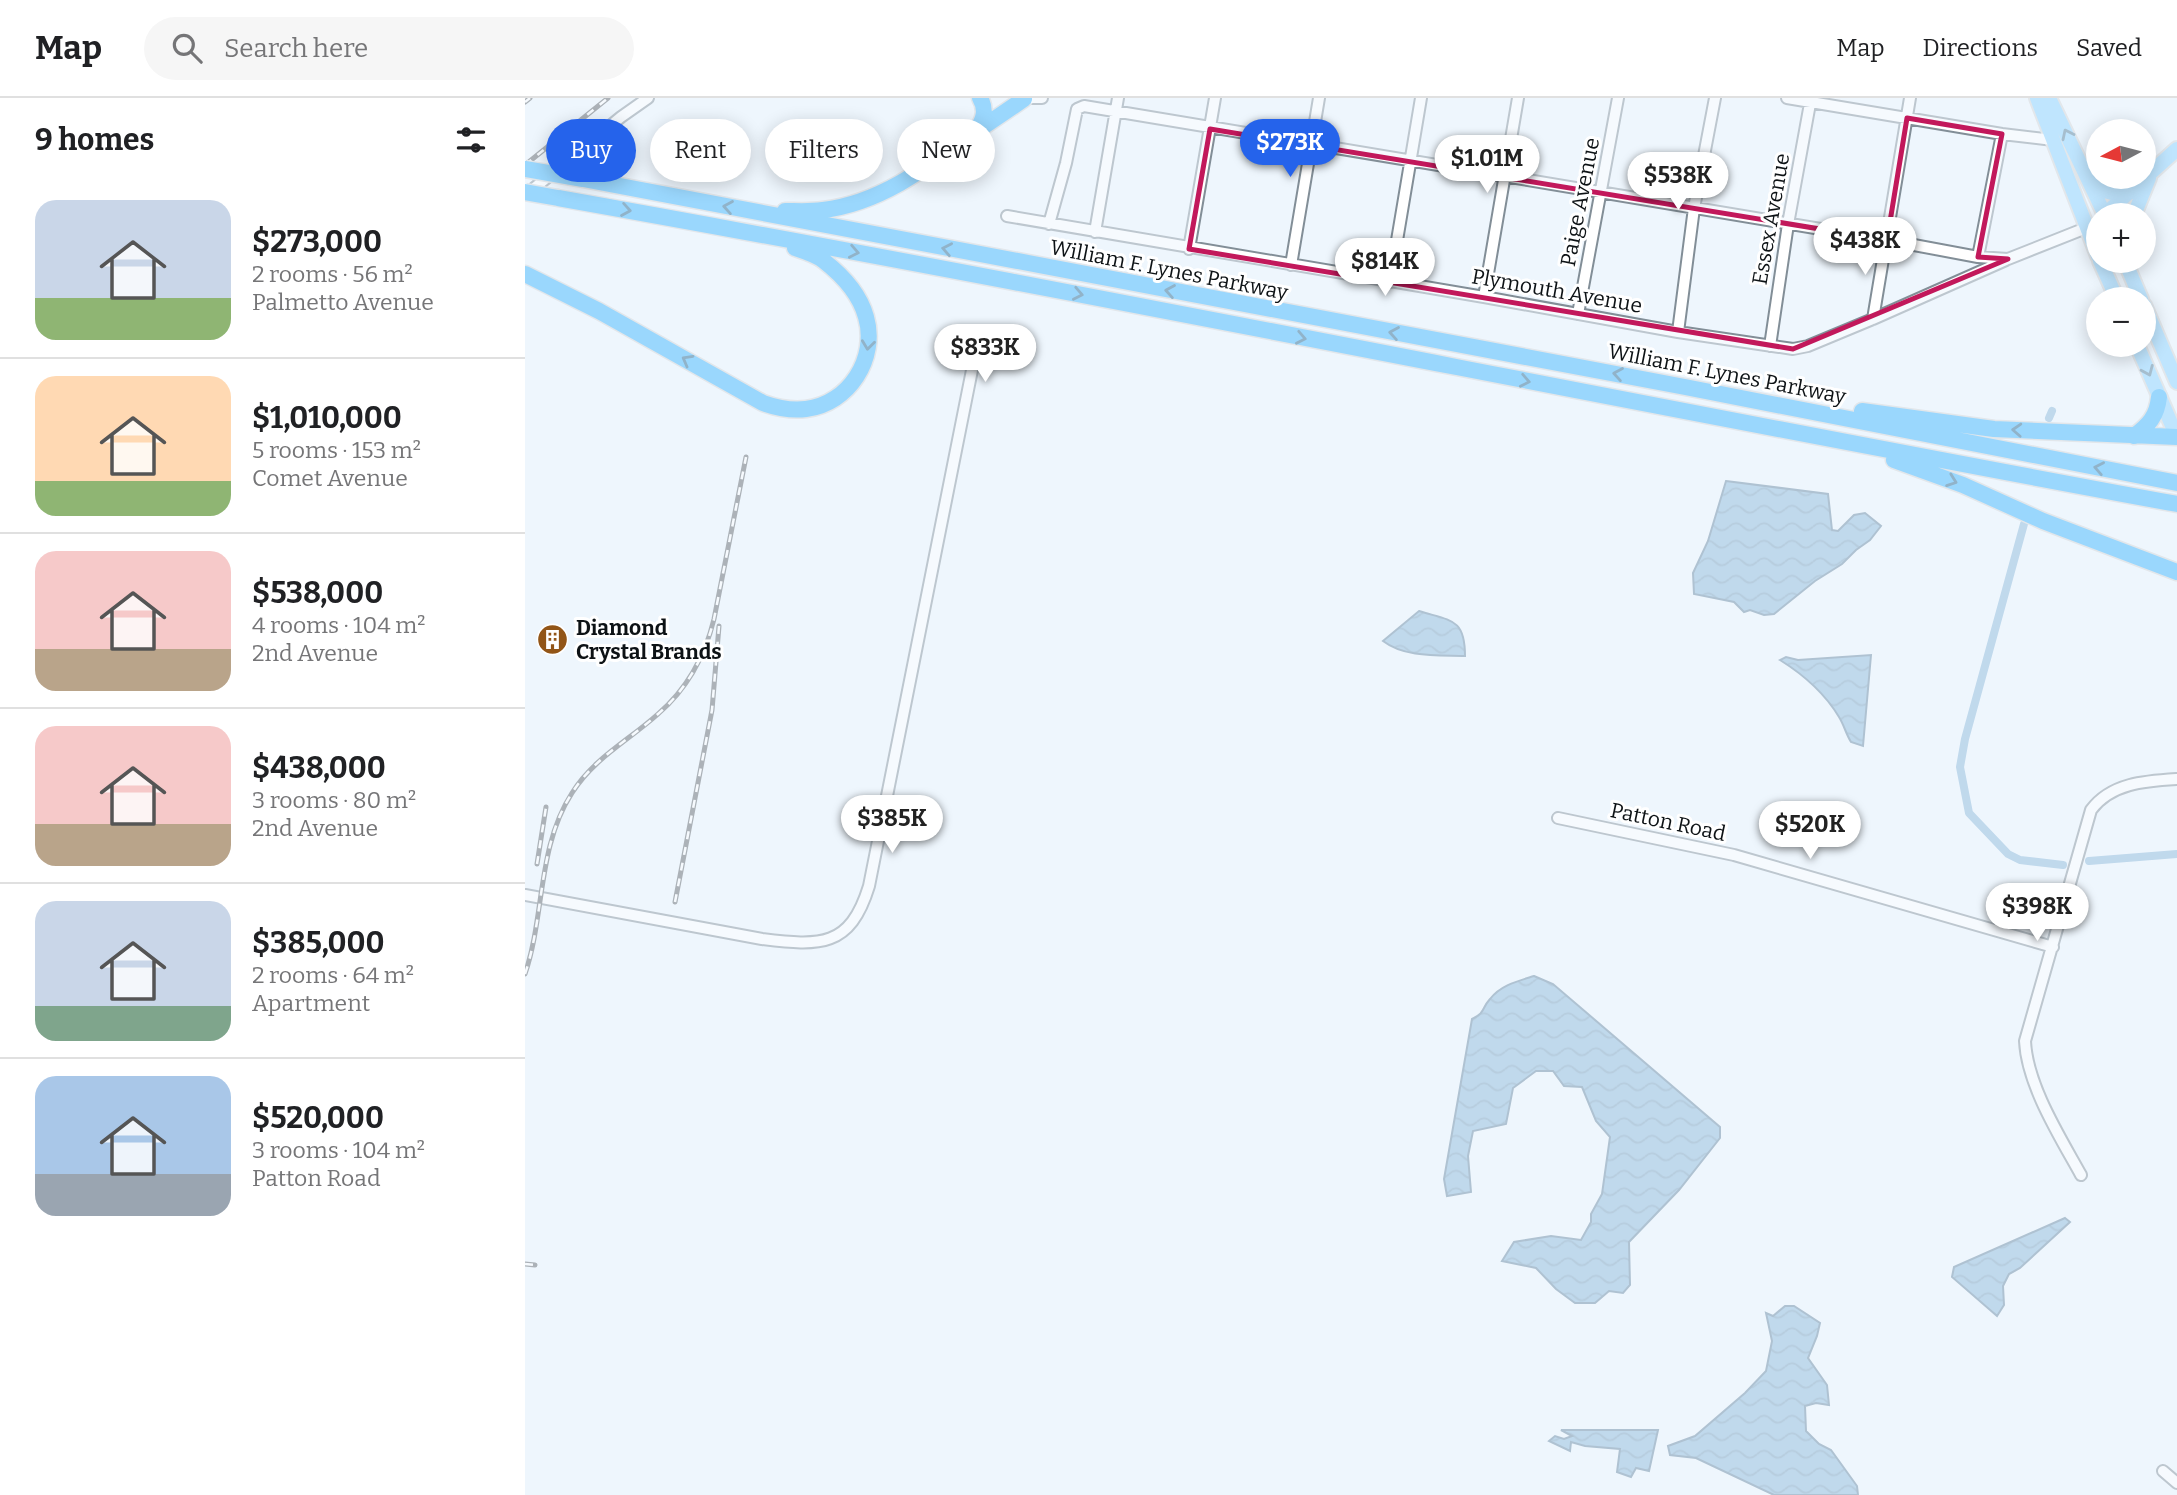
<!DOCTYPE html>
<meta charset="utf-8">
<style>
:root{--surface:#fff;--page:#f6f6f6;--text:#202124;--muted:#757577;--line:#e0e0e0;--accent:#2563eb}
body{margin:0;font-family:Bitter,serif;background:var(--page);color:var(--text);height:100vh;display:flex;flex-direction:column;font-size:26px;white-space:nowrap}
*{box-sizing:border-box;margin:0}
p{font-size:23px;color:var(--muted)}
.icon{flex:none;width:38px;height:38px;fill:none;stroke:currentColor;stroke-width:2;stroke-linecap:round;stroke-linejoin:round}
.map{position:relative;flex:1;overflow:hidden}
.details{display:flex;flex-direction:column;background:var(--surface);width:525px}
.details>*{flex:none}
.guide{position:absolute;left:21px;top:21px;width:665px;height:63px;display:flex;gap:14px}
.needle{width:46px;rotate:263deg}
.controls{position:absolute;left:1561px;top:21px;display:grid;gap:14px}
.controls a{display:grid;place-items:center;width:70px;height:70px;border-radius:50%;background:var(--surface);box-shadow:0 4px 18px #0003;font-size:35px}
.price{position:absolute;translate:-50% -60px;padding:0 16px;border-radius:24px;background:#fff;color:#222;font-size:23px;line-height:46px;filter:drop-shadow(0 2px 4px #0008)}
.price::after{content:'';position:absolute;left:50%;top:42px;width:21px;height:16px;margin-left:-10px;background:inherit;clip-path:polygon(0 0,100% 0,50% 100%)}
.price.on{background:var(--accent);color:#fff}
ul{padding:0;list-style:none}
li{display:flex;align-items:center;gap:21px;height:175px;padding:0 35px}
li+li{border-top:2px solid var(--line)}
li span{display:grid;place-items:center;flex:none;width:196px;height:140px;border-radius:21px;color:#555}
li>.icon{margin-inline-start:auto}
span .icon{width:84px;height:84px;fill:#fffc;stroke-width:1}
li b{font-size:30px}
h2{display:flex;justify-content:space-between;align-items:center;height:84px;padding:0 35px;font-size:30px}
.chip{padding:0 24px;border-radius:32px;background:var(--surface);box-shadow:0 4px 18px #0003;font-size:24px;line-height:63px}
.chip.on{background:var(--accent);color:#fff}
header{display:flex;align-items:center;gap:42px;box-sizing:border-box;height:98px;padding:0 35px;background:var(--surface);border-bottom:2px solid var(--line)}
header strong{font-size:33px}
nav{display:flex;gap:38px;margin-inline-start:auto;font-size:24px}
.search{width:490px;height:63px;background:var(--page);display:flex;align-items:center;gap:18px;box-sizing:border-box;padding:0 24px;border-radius:38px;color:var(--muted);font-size:26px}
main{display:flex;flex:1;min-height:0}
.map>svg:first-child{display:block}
.water{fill:url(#water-waves);stroke:#62849d;stroke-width:2}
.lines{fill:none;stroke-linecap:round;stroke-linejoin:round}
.canal{stroke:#87b5d7;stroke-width:8}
.minor-casing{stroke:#828e97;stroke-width:14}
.major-casing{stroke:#d3d4d5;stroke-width:18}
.highway-casing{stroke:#d3d4d5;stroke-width:19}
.minor{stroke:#fff;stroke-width:10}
.major{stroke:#85d0fe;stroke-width:14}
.highway{stroke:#34b1fd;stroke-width:16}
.rail-casing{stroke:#5b6165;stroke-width:5}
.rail{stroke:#fff;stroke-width:2.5;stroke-dasharray:8;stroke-linecap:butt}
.highway-bridge-casing{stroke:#d3d4d5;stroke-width:19;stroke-linecap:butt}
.highway-bridge{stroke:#34b1fd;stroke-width:16}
.oneway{stroke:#4f7a95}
.oneway2{stroke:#206289}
.marked{fill:none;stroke:#c2185b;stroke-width:5;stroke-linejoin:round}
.labels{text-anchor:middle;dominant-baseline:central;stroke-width:6;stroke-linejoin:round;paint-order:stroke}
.street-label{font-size:21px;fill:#0d1215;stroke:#fff}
.poi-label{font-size:21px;font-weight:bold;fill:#0d1215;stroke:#fff;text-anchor:start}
</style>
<header>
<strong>Map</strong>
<div class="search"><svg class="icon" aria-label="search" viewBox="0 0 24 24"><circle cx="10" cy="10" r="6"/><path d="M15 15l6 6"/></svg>Search here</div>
<nav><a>Map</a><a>Directions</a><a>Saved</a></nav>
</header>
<main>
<section class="details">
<h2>9 homes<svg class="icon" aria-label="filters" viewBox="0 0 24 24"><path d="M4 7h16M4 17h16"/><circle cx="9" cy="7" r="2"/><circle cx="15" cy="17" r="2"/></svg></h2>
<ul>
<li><span style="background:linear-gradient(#c9d6e8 70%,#8fb573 0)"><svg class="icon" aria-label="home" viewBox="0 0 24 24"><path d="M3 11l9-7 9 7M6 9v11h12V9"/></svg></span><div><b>$273,000</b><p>2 rooms · 56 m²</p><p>Palmetto Avenue</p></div></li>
<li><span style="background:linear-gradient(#ffd9b3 75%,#8fb573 0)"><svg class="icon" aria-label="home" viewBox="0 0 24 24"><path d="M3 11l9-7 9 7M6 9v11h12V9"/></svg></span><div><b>$1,010,000</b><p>5 rooms · 153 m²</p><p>Comet Avenue</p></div></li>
<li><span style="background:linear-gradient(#f6c9c9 70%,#b9a48a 0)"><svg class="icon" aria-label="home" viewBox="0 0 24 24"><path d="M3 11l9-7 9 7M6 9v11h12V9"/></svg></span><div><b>$538,000</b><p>4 rooms · 104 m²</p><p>2nd Avenue</p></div></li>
<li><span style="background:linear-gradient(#f6c9c9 70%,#b9a48a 0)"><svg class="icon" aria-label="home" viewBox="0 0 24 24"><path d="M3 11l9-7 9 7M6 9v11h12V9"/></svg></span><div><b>$438,000</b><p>3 rooms · 80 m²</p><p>2nd Avenue</p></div></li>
<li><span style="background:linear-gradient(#c9d6e8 75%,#7fa58c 0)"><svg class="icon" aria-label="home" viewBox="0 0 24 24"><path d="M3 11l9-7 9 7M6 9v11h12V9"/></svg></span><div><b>$385,000</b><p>2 rooms · 64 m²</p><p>Apartment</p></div></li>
<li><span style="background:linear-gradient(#a9c7e8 70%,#9aa5b1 0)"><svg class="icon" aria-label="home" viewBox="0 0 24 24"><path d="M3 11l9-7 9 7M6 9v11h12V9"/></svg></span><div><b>$520,000</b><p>3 rooms · 104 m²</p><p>Patton Road</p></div></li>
</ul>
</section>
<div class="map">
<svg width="1652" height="1397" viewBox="0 0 1652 1397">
<defs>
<pattern id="water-waves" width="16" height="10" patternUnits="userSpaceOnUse" patternTransform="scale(1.75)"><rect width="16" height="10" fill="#87b5d7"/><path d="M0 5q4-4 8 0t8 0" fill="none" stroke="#739bb8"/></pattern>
</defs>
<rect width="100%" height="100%" fill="#eef6fd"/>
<path class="water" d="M1201 383 1303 396 1307 432 1313 433 1329 417 1340 415 1356 428 1345 442 1331 452 1317 466 1290 483 1249 516 1239 517 1225 512 1219 514 1209 504 1169 496 1168 475 1183 443Z
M894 513C926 523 940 520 940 558 914 557 880 560 858 543Z
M1346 557 1338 648 1326 644C1321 636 1319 627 1314 619 1299 594 1279 577 1255 562L1261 559 1273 562Z
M1009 878 1028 886 1195 1029V1040L1154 1092 1104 1144 1105 1187 1098 1195 1084 1193 1070 1205H1050L1031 1191 1011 1170 977 1163 989 1144 1026 1138 1056 1142 1066 1124V1116L1077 1096 1085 1039 1071 1023 1057 989 1039 988 1028 973H1011L988 990 981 1026 948 1033 943 1058 946 1094 922 1098 919 1081 947 921C961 914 956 911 965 901 976 887 993 883 1009 878Z
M1540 1120 1545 1124 1495 1170 1484 1176 1478 1188 1479 1207 1472 1218 1427 1179 1429 1169Z
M1260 1208H1269L1295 1225 1292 1238 1283 1260 1302 1287 1304 1307 1291 1305 1280 1308 1281 1333 1294 1346 1306 1352 1332 1388 1333 1397H1249L1171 1360 1145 1357 1143 1348 1170 1338 1220 1295 1241 1273 1247 1243 1241 1215 1248 1218Z
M1036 1332H1133L1124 1373 1111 1370 1106 1379 1092 1374 1095 1351 1060 1348 1046 1344 1045 1353 1024 1343 1030 1338 1039 1341 1047 1338Z"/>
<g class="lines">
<path class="canal" d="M1524 320 1527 313
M1499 426 1440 641 1435 669 1444 715 1483 756 1495 762 1538 767
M1564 763 1652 756"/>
<defs>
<path id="minor" d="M495 0H517
M1262 0 1477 36 1528 42
M2 96 96 19 123 0
M482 118 959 199 1153 234 1268 251 1283 248 1348 221 1481 162
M524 126 541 65 552 11 559 8 1362 142 1453 159 1483 161 1561 130
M570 134 593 0
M664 151 690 0
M1453 159 1477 36
M766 167 794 0
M865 184 896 0
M959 199 993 0
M1053 216 1093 0
M1348 221 1385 0
M1153 234 1169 110 1190 0
M1245 248 1263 126 1286 0
M1033 720 1209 757 1528 849
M0 797 237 841C295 848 325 850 344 788L453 242
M1556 1077C1535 1039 1502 987 1500 943L1566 712C1586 685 1620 683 1652 681
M1638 1373 1652 1385"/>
<path id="major" d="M1512 0 1573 158
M1524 0 1580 117
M1565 81C1576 93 1587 98 1604 95
M1579 117 1652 51
M1609 117 1624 80
M1575 163 1592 201
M1600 163 1616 201
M1619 207 1652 284
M1612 247 1652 339"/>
<path id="highway" d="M452 33 499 1
M58 81 1160 289 1652 385
M33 100C574 196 1112 307 1652 406
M260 113C272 113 285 114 298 112 357 105 405 67 451 33 459 22 462 12 455 0
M0 176 74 213 238 305C252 310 265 313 281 311 324 306 353 260 341 219 335 197 317 177 299 163 292 157 279 153 270 150
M1337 313 1469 331 1652 339
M1609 338C1624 327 1632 318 1634 299
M1369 362 1438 387 1518 423 1652 474"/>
</defs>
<use href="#minor" class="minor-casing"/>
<use href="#major" class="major-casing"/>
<use href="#highway" class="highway-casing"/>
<use href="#minor" class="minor"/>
<use href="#major" class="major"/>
<use href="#highway" class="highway"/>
<defs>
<path id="rail" d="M0 4 5 0
M0 67 83 0
M12 766 21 709
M150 804 187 612 194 528
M0 876C20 817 12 749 47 695 69 660 103 643 133 616 162 591 180 558 189 521L221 359
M0 1166 10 1167"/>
</defs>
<use href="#rail" class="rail-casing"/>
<use href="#rail" class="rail"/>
<defs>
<path id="highway-bridge" d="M0 71 58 81
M0 94 33 100"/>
</defs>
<use href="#highway-bridge" class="highway-bridge-casing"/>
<use href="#highway-bridge" class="highway-bridge"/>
</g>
<defs><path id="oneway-chevron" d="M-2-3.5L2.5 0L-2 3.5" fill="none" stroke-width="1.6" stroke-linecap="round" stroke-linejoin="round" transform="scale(1.75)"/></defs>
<g class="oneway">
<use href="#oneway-chevron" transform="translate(1542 36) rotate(-116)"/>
<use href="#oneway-chevron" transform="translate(1623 273) rotate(67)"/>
</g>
<g class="oneway2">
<use href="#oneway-chevron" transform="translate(203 109) rotate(-170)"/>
<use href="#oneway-chevron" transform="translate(101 112) rotate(10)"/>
<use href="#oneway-chevron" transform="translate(422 151) rotate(-169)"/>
<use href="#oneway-chevron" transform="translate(329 154) rotate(11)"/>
<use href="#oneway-chevron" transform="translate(645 193) rotate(-170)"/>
<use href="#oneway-chevron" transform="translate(553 196) rotate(11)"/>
<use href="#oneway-chevron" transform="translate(869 235) rotate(-170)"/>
<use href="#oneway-chevron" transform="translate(776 240) rotate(11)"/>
<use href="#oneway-chevron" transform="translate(343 247) rotate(97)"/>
<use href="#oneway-chevron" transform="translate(162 262) rotate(-151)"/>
<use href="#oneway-chevron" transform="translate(1093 276) rotate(-170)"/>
<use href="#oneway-chevron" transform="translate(1000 283) rotate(11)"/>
<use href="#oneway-chevron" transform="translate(1492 332) rotate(-177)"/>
<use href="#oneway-chevron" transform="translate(1574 370) rotate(-169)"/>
<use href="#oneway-chevron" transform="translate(1427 383) rotate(20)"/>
</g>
<path d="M0 0H1652V1397H0ZM1382 20 1477 36 1453 159 1483 161 1268 251 664 151 685 31 1362 142Z" fill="#eef6fd" fill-opacity=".55" fill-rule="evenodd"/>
<path class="marked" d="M1382 20 1477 36 1453 159 1483 161 1268 251 664 151 685 31 1362 142Z"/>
<defs>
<symbol id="building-disc" viewBox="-11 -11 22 22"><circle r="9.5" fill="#925517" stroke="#fff"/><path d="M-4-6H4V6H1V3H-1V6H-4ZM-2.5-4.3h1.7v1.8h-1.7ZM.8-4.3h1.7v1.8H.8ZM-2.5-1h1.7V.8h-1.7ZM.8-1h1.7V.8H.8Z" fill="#fff"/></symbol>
</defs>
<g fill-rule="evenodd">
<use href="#building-disc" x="10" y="524" width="35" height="35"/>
</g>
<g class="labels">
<g class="street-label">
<text transform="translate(1055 104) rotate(-79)">Paige Avenue</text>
<text transform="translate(1246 121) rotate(-80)">Essex Avenue</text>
<text transform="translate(644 172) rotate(11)">William F. Lynes Parkway</text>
<text transform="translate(1032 193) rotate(10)">Plymouth Avenue</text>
<text transform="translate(1202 276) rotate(11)">William F. Lynes Parkway</text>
<text transform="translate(1143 724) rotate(12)">Patton Road</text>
</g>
<g class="poi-label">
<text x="51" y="530">Diamond<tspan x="51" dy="24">Crystal Brands</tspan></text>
</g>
</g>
</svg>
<div class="controls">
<a><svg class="needle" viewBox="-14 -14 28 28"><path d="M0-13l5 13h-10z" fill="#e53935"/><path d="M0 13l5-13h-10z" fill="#757577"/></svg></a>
<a>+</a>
<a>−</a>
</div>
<b class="price on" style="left:765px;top:81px">$273K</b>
<b class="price" style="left:962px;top:97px">$1.01M</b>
<b class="price" style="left:1153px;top:114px">$538K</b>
<b class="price" style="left:1340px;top:179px">$438K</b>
<b class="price" style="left:860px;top:200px">$814K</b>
<b class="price" style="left:460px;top:286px">$833K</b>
<b class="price" style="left:367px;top:757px">$385K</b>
<b class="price" style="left:1285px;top:763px">$520K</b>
<b class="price" style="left:1512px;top:845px">$398K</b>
<div class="guide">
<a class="chip on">Buy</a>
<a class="chip">Rent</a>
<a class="chip">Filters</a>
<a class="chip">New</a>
</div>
</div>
</main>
